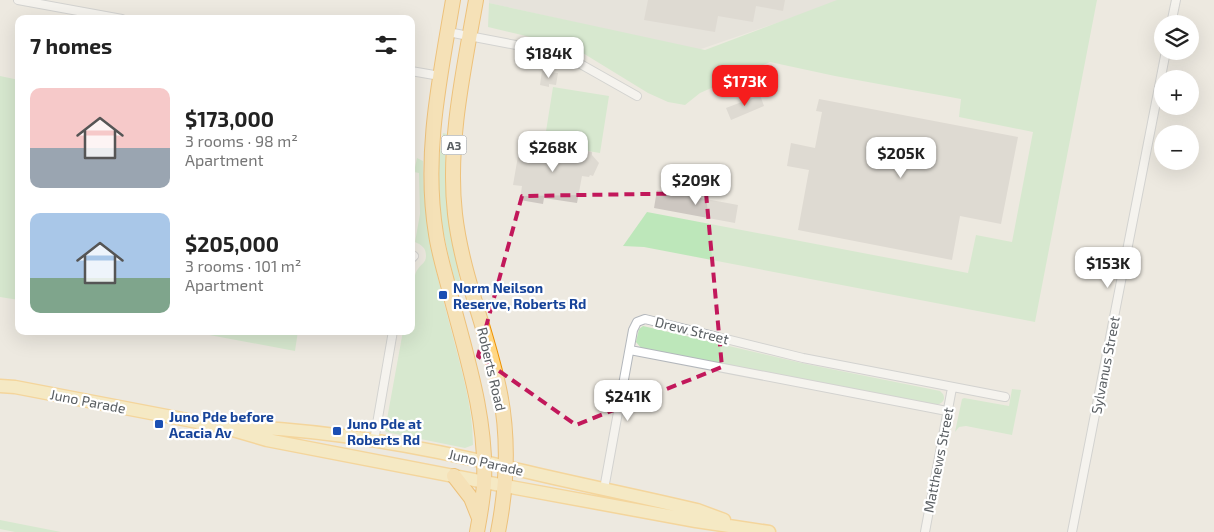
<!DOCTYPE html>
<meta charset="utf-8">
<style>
:root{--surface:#fff;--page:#f6f6f6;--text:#222;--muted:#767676;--accent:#f61d1d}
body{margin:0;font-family:"Exo 2",sans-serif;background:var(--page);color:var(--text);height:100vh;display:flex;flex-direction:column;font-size:19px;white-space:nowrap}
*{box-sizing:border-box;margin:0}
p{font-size:16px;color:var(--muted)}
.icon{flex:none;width:28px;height:28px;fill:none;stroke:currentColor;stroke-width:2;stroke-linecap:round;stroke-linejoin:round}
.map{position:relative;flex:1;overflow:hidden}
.side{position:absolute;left:15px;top:15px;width:400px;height:320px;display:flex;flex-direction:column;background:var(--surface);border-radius:10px;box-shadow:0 5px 20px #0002}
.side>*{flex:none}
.fabs{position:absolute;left:1154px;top:15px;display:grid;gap:10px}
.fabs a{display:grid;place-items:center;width:45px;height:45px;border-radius:50%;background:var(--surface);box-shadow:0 5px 20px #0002;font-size:25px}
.price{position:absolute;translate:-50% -42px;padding:0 11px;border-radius:10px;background:#fff;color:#222;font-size:16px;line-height:32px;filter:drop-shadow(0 1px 2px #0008)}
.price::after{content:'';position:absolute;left:50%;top:30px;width:15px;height:11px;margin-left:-8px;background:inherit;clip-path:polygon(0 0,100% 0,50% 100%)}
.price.active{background:var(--accent);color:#fff}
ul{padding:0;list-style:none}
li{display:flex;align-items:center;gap:15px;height:125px;padding:0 15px}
li span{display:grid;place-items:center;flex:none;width:140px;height:100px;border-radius:10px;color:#555}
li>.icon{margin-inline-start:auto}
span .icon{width:60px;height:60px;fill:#fffc;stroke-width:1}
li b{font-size:21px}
h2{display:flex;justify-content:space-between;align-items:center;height:60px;padding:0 15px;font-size:21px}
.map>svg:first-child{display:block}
.industrial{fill:#dddbd5}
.green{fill:#bde7ba}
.building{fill:#cdc7c1}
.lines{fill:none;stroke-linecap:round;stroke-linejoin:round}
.street-casing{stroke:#b3b7bc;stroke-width:10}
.primary-casing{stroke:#fcbd4a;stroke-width:15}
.highway-casing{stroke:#ed9100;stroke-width:16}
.street{stroke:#fff;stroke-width:8}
.primary{stroke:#ffe9a3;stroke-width:12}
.highway{stroke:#ffd785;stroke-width:14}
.marked{fill:none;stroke:#c2185b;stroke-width:4;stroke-dasharray:10 6;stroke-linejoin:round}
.transit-dot{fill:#1a4fb4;stroke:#fff;stroke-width:2}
.labels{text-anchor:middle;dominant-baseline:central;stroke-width:4.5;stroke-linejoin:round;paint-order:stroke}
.shield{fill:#fff;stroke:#8b8e91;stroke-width:1}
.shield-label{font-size:12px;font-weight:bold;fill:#595e62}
.transit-label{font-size:14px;font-weight:bold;fill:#164399;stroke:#fff;text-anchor:start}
.street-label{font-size:14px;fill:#595e62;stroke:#fff}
</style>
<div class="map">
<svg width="1214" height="532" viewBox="0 0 1214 532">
<rect width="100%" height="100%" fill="#ede9e0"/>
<path class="industrial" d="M489 0H843L698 50 489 3Z"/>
<path class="green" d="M837 0H1097L1035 322 644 247 623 246 647 212 968 273 976 235 1012 242 1033 132 959 117 961 99 835 76 770 62 700 93 685 105 668 102 648 93 573 47 488 27 489 3 705 50Z
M0 76 19 80V300L0 297Z
M553 87 609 96 600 153 544 144Z
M443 133 447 134 445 166 446 192 451 234 460 281 455 282C446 247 438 212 438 176 438 162 441 147 443 133Z
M417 158 423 161C423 222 436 274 452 333 461 369 473 406 473 445L465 448 386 432 385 430 403 331H411C411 316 409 299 413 284 414 280 415 272 418 269 421 264 426 263 426 256 426 248 422 245 415 242L420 214 419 173 414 172Z
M643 326 806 364 940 391 943 394C946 400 942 404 936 405L642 349 636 342 639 329Z
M188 331H298L295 351Z
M1012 389 1021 390 1012 435 966 426 959 427 955 432 962 399 964 398 1009 406Z
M0 520 61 532H15L0 529Z"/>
<path class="building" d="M648 0H785L783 11 756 6 753 22 718 16 715 32 644 20Z
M542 71 558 73 556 85 549 84V87L540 85Z
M760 95 764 106 731 120 726 108Z
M819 99 1018 137 1001 224 960 216 952 260 798 230 809 170 787 166 791 143 815 148 822 112 816 111Z
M531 143 592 152V155L599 163 593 176 590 175 589 177 582 176 577 203 544 198 543 204 520 200 522 186 513 185 518 156 527 157 529 144 531 145Z
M657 190 738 205 735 223 654 208Z"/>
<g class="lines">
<defs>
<path id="street" d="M18 0 122 19
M1171 24 1176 0
M448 32 521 46 568 57 637 96
M411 71 440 76
M411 259 414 256
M630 350 947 411
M374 441 393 331
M604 489 633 330 637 322 645 319 803 358 1005 397
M925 532 952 388
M1072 532 1166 51"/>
<path id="primary" d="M0 386 15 387 219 426 267 440 516 488 696 521 769 532
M239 427C333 430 428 448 519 470 578 484 638 496 697 510L724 520"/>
<path id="highway" d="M453 0C440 77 423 155 436 234 439 255 446 276 451 297 467 358 487 419 484 483 483 499 480 516 477 532
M476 0C464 68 447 145 455 214 462 275 488 333 500 393 509 439 507 486 498 532
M454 476 471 498 479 518"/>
</defs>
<use href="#street" class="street-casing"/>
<use href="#primary" class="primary-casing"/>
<use href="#highway" class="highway-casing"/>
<use href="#street" class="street"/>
<use href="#primary" class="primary"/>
<use href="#highway" class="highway"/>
</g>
<path d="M0 0H1214V532H0ZM706 193 722 367 576 425 478 356 522 196Z" fill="#ede9e0" fill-opacity=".55" fill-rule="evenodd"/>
<path class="marked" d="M706 193 722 367 576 425 478 356 522 196Z"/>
<g class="transit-dot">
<rect x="438" y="290" width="10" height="10" rx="2.5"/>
<rect x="154" y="419" width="10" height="10" rx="2.5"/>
<rect x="332" y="426" width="10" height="10" rx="2.5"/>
</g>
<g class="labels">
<rect class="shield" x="441.5" y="135.5" width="25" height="19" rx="4"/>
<g class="shield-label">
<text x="454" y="145">A3</text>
</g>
<g class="transit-label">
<text x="453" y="287">Norm Neilson<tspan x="453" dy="16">Reserve, Roberts Rd</tspan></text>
<text x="169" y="416">Juno Pde before<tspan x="169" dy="16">Acacia Av</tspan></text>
<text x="347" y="423">Juno Pde at<tspan x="347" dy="16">Roberts Rd</tspan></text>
</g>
<g class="street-label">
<text transform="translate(692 330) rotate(14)">Drew Street</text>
<text transform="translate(1105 365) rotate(-79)">Sylvanus Street</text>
<text transform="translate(492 369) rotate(77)">Roberts Road</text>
<text transform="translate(88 401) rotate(11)">Juno Parade</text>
<text transform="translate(938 460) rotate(-79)">Matthews Street</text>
<text transform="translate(486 462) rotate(13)">Juno Parade</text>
</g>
</g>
</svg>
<div class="fabs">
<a><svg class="icon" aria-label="layers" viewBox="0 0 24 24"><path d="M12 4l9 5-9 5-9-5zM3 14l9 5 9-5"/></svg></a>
<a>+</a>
<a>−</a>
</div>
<b class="price" style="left:549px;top:79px">$184K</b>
<b class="price active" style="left:745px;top:107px">$173K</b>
<b class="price" style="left:553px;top:173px">$268K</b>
<b class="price" style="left:901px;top:179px">$205K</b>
<b class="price" style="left:696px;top:206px">$209K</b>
<b class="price" style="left:1108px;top:289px">$153K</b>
<b class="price" style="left:628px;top:422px">$241K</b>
<section class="side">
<h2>7 homes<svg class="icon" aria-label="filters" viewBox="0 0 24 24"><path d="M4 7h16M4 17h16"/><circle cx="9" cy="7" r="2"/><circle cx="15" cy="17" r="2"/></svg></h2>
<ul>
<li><span style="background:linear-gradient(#f6c9c9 60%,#9aa5b1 0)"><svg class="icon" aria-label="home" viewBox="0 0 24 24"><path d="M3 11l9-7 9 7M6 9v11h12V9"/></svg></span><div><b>$173,000</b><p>3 rooms · 98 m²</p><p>Apartment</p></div></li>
<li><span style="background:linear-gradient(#a9c7e8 65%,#7fa58c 0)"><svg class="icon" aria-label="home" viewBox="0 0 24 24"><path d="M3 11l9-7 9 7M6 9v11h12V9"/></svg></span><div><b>$205,000</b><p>3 rooms · 101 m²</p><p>Apartment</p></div></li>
</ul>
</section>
</div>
